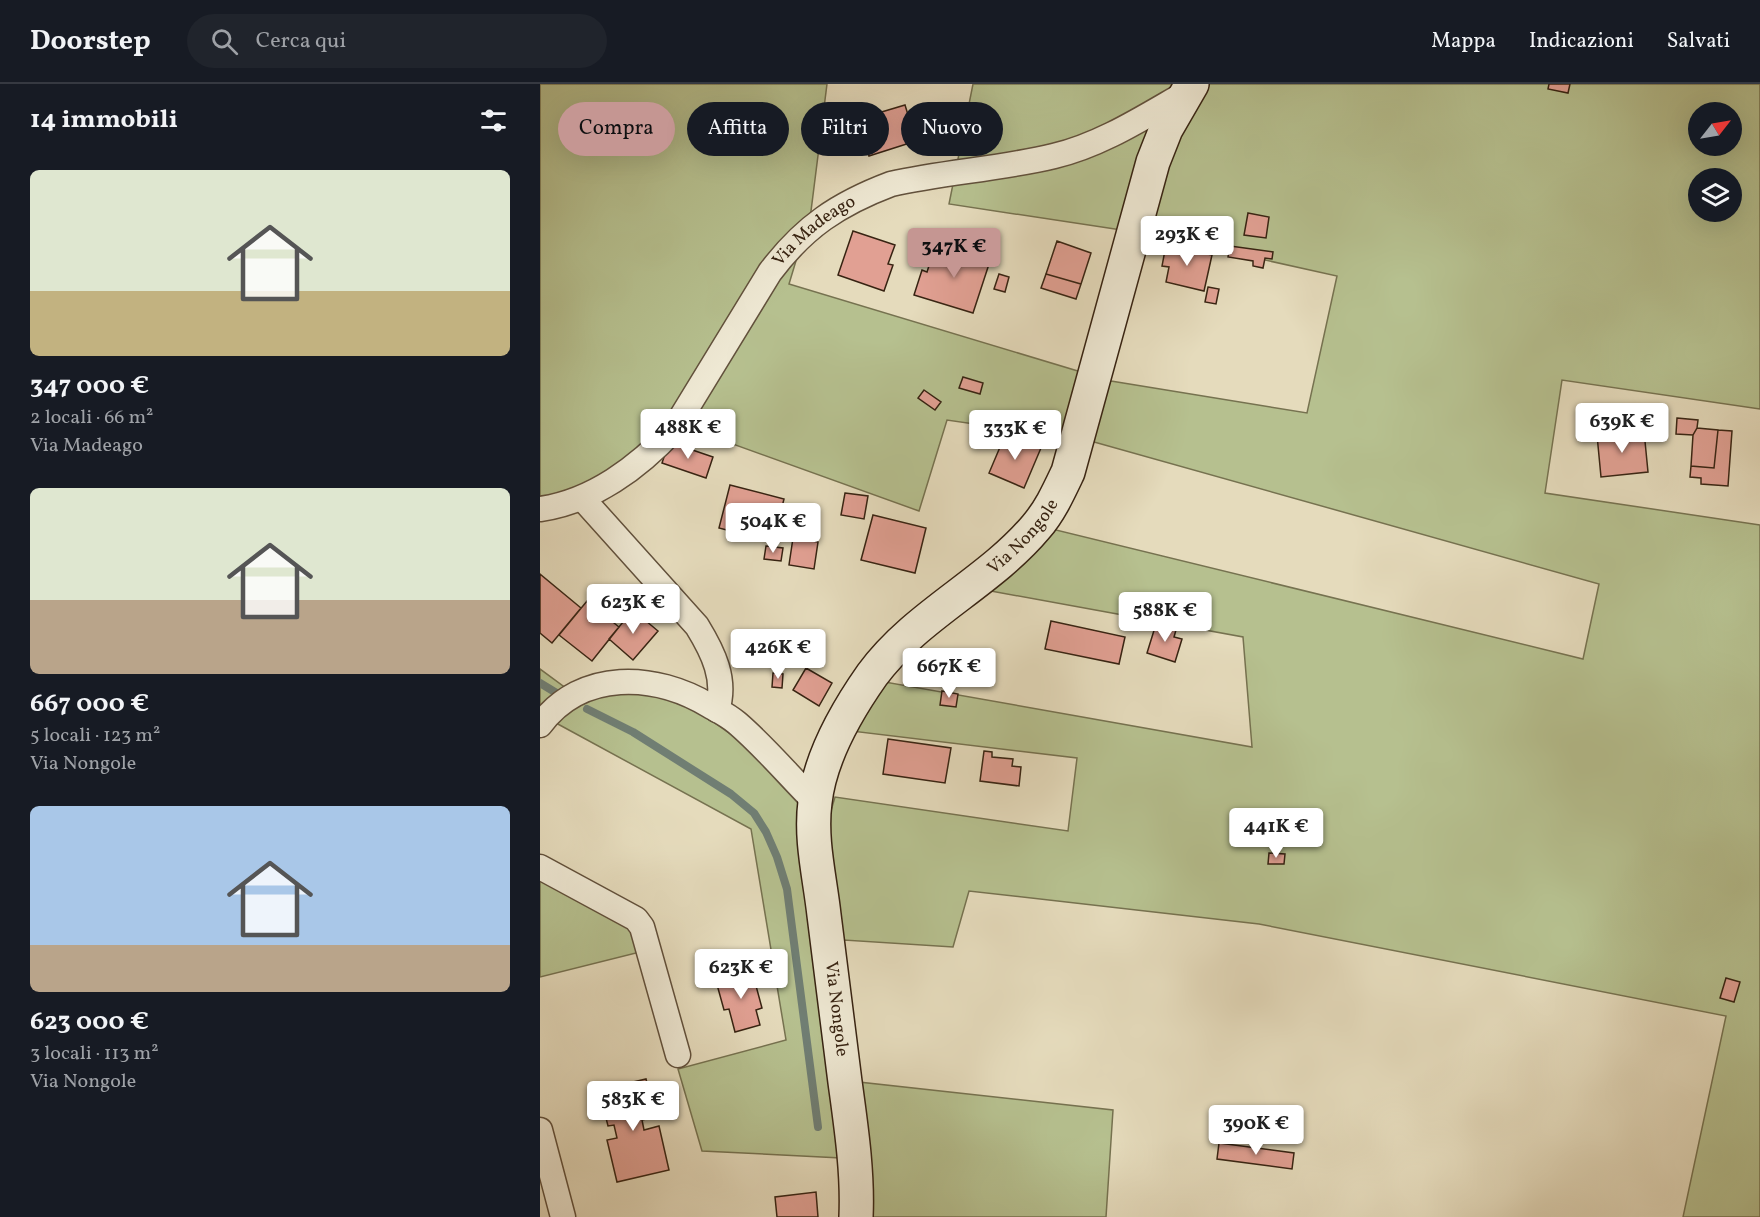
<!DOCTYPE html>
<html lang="it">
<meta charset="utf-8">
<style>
:root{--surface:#171b24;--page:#20242c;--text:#f1f3f6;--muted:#9ea1a6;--line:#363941;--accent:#c59692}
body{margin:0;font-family:Vollkorn,serif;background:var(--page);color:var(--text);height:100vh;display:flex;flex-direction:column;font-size:22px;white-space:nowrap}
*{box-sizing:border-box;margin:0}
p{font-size:20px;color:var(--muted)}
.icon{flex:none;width:33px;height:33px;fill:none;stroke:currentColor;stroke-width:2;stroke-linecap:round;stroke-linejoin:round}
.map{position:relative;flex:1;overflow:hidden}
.details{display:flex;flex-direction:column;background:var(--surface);width:540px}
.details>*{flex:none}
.guide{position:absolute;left:18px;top:18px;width:570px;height:54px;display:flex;gap:12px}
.needle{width:39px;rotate:59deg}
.controls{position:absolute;left:1148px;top:18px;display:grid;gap:12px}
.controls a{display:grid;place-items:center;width:54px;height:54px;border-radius:50%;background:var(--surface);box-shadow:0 6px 24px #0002;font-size:30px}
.price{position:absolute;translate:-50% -51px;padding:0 14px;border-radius:6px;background:#fff;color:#222;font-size:20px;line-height:39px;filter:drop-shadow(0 2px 3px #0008)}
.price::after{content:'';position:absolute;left:50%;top:36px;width:18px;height:14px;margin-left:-9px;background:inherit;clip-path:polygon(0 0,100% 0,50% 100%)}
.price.on{background:var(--accent);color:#111}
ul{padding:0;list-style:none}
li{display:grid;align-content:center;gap:12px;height:318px;padding:0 30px}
li span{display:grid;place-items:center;height:186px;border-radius:9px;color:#555}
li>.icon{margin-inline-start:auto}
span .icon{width:108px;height:108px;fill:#fffc;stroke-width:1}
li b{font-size:26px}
h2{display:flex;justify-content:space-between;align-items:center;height:72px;padding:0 30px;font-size:26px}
.chip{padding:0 21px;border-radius:27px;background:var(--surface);box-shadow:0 6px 24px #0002;font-size:21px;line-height:54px}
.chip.on{background:var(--accent);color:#111}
header{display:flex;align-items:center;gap:36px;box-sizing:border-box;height:84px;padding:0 30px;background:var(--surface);border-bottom:2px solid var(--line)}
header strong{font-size:28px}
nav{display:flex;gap:33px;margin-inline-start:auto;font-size:21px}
.search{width:420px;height:54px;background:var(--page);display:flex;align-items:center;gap:15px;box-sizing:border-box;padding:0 21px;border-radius:33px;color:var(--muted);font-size:22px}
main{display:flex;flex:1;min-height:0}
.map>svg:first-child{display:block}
.green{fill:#b6c08f;stroke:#767250;stroke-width:1.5;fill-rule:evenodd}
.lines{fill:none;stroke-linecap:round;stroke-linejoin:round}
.stream{stroke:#707e73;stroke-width:8}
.building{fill:#e1a093;stroke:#372312;stroke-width:1.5}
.street-casing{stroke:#62513c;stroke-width:27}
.secondary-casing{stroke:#372312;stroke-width:36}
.street{stroke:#eee8d3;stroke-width:24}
.secondary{stroke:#eee8d3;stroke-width:33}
.labels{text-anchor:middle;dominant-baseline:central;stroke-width:4.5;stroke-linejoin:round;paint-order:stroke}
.street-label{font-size:18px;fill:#372312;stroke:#eee8d3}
</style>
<header>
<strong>Doorstep</strong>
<div class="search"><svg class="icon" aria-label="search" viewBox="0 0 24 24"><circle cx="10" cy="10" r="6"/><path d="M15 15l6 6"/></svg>Cerca qui</div>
<nav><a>Mappa</a><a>Indicazioni</a><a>Salvati</a></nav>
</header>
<main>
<section class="details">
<h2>14 immobili<svg class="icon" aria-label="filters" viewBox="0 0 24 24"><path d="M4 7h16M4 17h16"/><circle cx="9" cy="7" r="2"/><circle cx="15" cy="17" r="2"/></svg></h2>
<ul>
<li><span style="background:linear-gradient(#dfe7d0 65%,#c2b280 0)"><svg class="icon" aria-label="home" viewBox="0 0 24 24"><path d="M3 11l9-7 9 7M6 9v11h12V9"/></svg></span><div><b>347 000 €</b><p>2 locali · 66 m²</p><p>Via Madeago</p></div></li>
<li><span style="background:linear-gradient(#dfe7d0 60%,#b9a48a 0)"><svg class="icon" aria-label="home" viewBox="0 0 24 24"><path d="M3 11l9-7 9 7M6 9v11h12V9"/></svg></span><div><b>667 000 €</b><p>5 locali · 123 m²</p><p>Via Nongole</p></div></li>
<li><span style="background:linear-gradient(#a9c7e8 75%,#b9a48a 0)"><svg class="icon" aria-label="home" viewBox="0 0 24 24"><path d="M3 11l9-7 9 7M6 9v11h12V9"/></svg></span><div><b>623 000 €</b><p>3 locali · 113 m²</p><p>Via Nongole</p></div></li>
</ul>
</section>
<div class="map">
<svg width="1220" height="1133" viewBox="0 0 1220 1133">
<rect width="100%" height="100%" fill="#e5dbbc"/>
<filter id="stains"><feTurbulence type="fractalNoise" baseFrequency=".00333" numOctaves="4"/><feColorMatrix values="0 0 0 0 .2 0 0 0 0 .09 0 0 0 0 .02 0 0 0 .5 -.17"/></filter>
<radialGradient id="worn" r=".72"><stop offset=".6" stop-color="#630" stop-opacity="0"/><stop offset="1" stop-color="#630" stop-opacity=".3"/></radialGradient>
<path class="green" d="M0 0H287L271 127 249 200 571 297 767 329 797 192 608 150 409 120 433 0H1220V325L1022 296 1005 409 1220 441V1133H1143L1186 932 719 840 429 807 413 863 304 856 319 998 573 1026 566 1133H303L301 1074 162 1067 138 985 246 956 211 745 16 639 0 628V585L30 607 95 606 145 618 196 654 288 737 295 713 528 747 537 674 311 647 345 598 712 663 703 553 440 505 508 444 1043 575 1059 500 547 356 407 336 379 427 143 342 0 428ZM1158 28H1191V62H1158ZM1158 94H1191V128H1158Z
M0 783 91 833 104 867 0 893Z"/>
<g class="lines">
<path class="stream" d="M0 599 23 613
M47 625 93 648 191 710 214 729 226 748 237 773 247 805 278 1043"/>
</g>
<path class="building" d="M1009 0H1030L1028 9 1008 5Z
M365 21 376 57 329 72 318 35Z
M708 129 729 133 726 154 704 151Z
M313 147 355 161 348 180 353 181 344 207 298 191Z
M517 157 551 169 541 200 506 190Z
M626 161 672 171 664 207 626 198 629 183 622 182Z
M690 162 733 168 732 175 725 174 723 184 713 182V177L688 173Z
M395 163 419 170 421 165 451 174 433 229 374 211 382 186 387 188Z
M459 190 469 193 465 208 454 205Z
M506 190 541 200 536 215 501 204Z
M668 203 679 205 676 220 665 218Z
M423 293 443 299 440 310 419 304Z
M384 306 401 318 395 326 378 314Z
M1137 334 1158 336 1157 344 1153 351 1136 350Z
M1157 344 1178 346 1174 384 1151 382 1153 351Z
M1178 346 1192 347 1188 402 1161 400V394L1150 393 1151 382 1174 384Z
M1104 347 1108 388 1061 393 1057 351Z
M466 349 501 364 484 404 449 389Z
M129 358 173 373 166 394 122 379Z
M190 401 244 415 233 458 179 444Z
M305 409 328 412 324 435 301 431Z
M333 431 386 444 375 489 321 476Z
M253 454 278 458 274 485 249 481Z
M226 462 243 464 241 477 224 475Z
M0 490 41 524 12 559 0 549Z
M47 517 79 543 52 577 19 551Z
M93 526 118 547 93 576 69 555Z
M511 537 585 553 579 580 505 565Z
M616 540 636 546 634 553 642 555 635 578 607 569Z
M266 584 292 599 279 622 253 606Z
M233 589 243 590 242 604 232 603Z
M402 607 418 610 416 623 400 621Z
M348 655 411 664 405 699 343 690Z
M444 667 452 668V673L473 675 472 682 481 683 479 702 440 697Z
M729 769 745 770 744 780H728Z
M212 887 222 924 216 926 220 941 195 948 189 925 184 926 176 897Z
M1186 894 1200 898 1194 918 1180 914Z
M106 995 115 1033 102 1036 104 1046 119 1042 129 1086 77 1098 67 1056 77 1054 74 1041 68 1042 59 1006Z
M679 1059 754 1069 752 1085 677 1075Z
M276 1108 278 1133H237L235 1113Z"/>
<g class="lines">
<defs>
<g id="street">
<path d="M42 414 157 542C173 568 187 596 177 626"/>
<path id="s1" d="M0 425C52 418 99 383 134 345L230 188C264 143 298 120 351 100 404 88 460 85 514 72 561 61 604 33 646 9"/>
<path d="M0 641C42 585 115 589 170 622 179 627 189 632 197 639 225 663 249 692 275 718"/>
<path d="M0 783 96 835 102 843 138 971"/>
<path d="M0 1046 23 1133"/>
</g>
<g id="secondary">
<path id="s2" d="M316 1133C318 1088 311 1042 305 998 298 942 291 887 284 831 280 794 270 756 275 718 280 673 306 628 332 591 376 531 449 499 496 443 510 427 519 407 528 388L613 78 626 45 652 0"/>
</g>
</defs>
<use href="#street" class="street-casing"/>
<use href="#secondary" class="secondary-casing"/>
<use href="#street" class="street"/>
<use href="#secondary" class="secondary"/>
</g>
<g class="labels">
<g class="street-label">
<text stroke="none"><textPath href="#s1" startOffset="404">Via Madeago</textPath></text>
<text stroke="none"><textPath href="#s2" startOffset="764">Via Nongole</textPath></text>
<text transform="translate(296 925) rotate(83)">Via Nongole</text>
</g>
</g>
<rect width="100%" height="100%" filter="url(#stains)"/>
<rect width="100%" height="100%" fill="url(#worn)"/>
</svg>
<div class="controls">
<a><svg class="needle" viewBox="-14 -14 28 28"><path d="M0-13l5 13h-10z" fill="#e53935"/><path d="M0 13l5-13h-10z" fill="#9ea1a6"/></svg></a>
<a><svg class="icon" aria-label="layers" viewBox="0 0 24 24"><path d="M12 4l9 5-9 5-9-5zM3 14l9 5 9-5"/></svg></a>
</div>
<b class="price" style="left:647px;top:183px">293K €</b>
<b class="price on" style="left:414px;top:195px">347K €</b>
<b class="price" style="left:1082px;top:370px">639K €</b>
<b class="price" style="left:148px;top:376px">488K €</b>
<b class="price" style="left:475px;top:377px">333K €</b>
<b class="price" style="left:233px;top:470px">504K €</b>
<b class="price" style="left:93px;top:551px">623K €</b>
<b class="price" style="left:625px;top:559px">588K €</b>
<b class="price" style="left:238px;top:596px">426K €</b>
<b class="price" style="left:409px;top:615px">667K €</b>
<b class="price" style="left:736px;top:775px">441K €</b>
<b class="price" style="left:201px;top:916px">623K €</b>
<b class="price" style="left:93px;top:1048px">583K €</b>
<b class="price" style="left:716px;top:1072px">390K €</b>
<div class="guide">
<a class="chip on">Compra</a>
<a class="chip">Affitta</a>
<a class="chip">Filtri</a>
<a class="chip">Nuovo</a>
</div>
</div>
</main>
